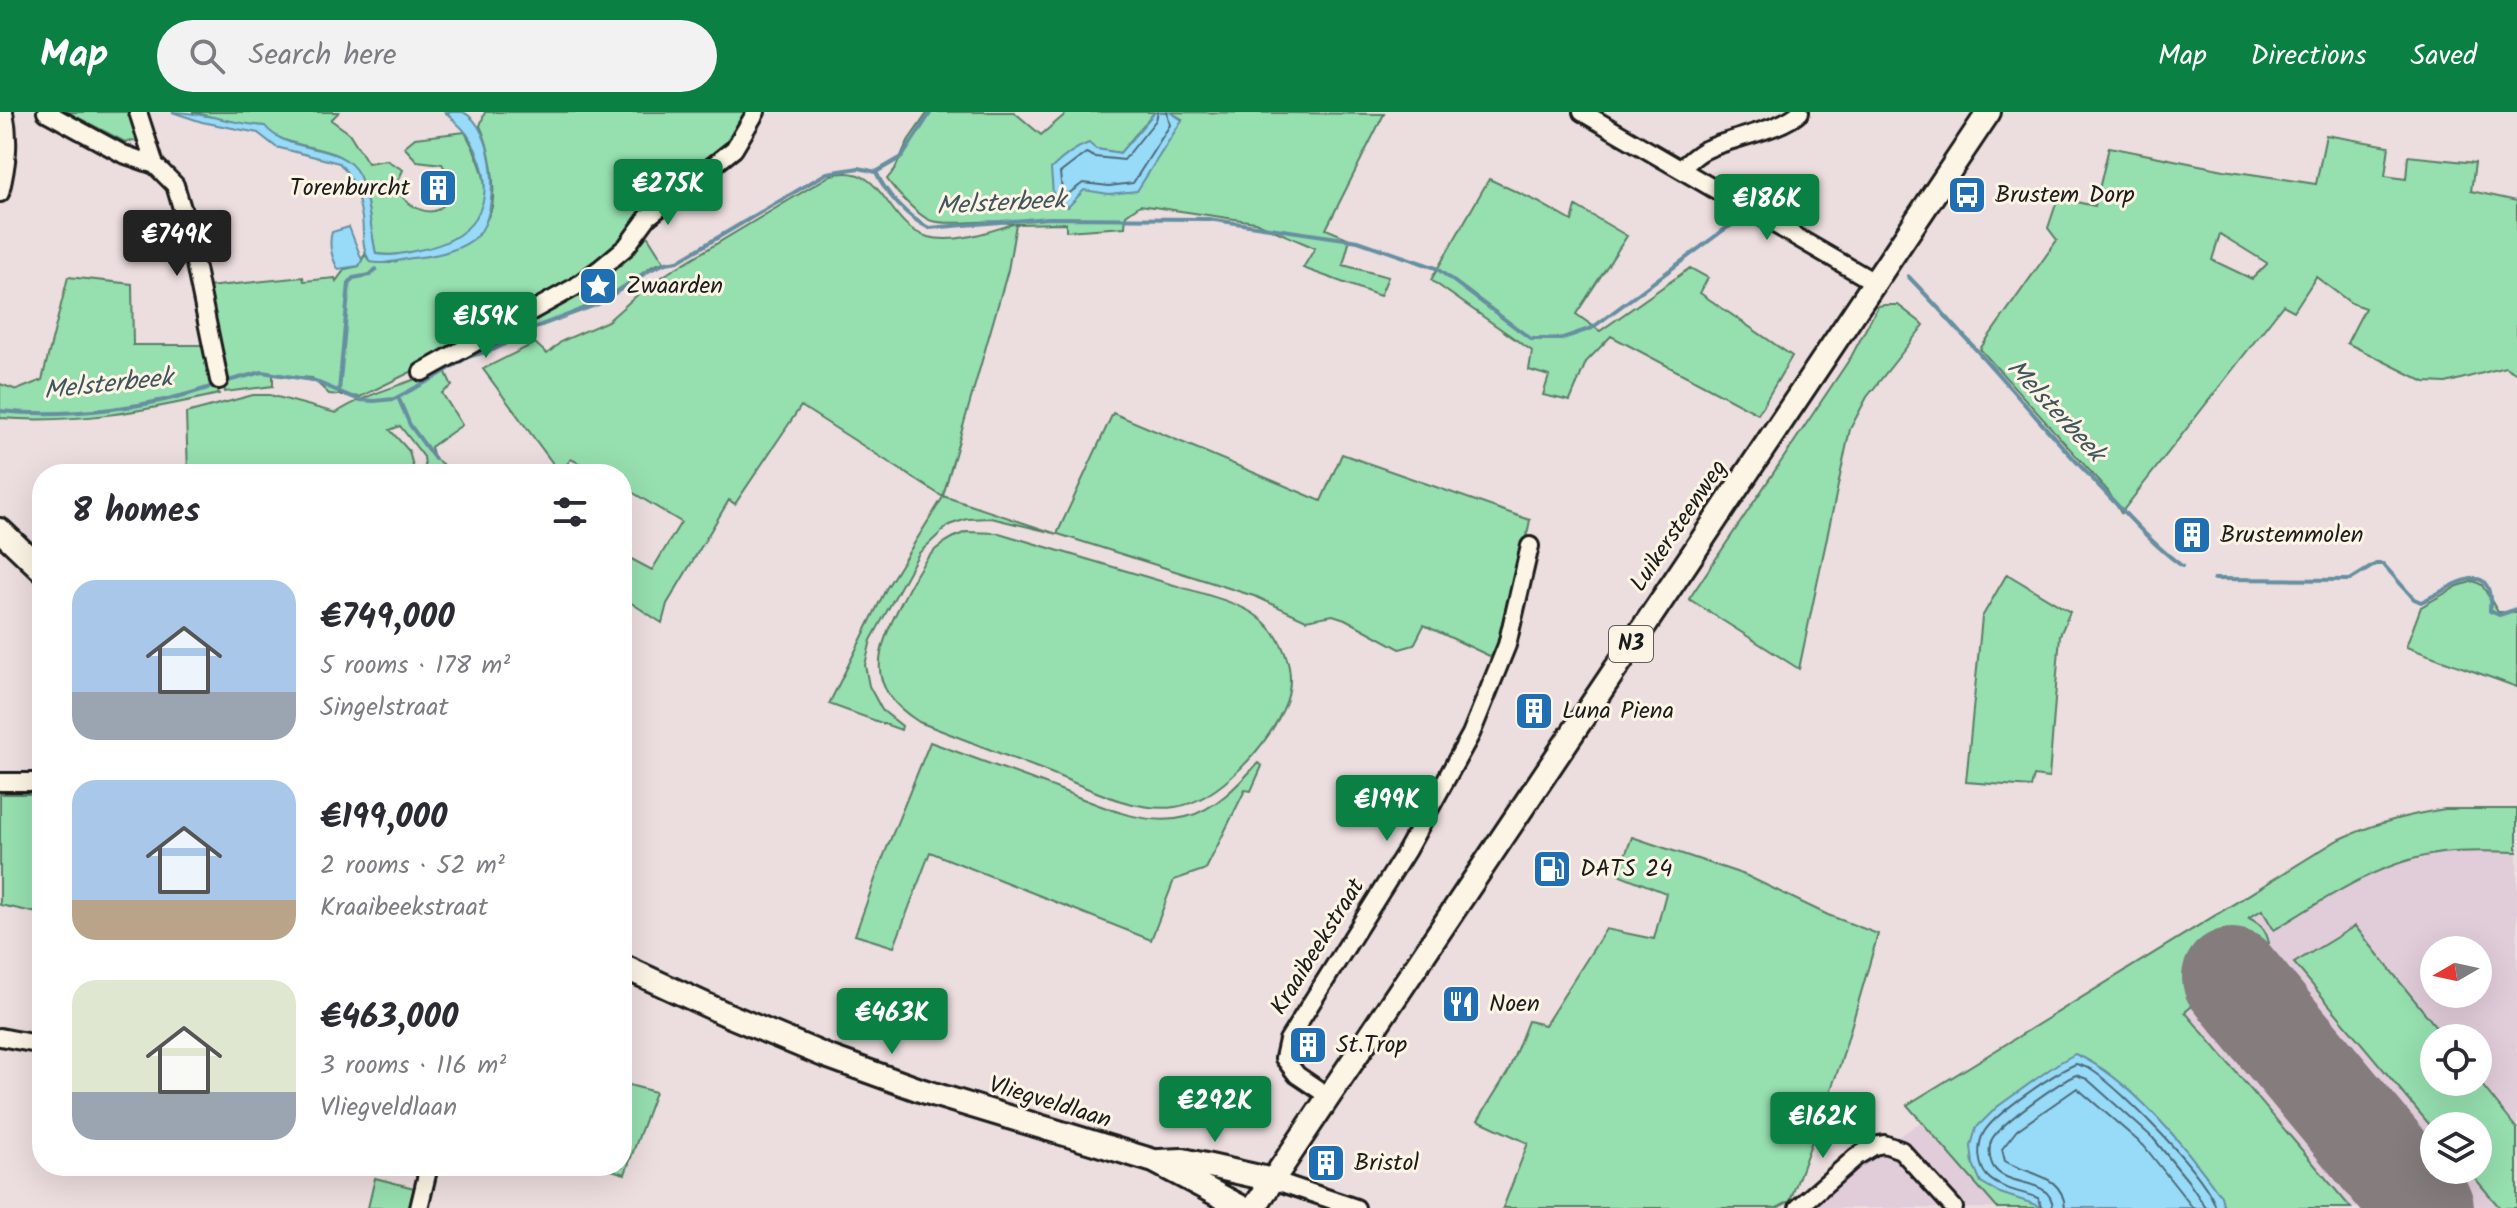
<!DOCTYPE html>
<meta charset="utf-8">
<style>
:root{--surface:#fff;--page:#f2f2f3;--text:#2b2b33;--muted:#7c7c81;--accent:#0b8043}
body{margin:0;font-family:Kalam,sans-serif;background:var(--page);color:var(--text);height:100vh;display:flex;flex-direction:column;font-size:30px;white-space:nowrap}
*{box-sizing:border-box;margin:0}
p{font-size:26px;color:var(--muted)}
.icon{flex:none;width:44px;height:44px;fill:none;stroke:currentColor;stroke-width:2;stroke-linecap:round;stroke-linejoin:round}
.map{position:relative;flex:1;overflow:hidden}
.panel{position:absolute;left:32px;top:352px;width:600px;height:712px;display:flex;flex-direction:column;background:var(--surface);border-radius:32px;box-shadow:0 8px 32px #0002}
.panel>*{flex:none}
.needle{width:52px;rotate:261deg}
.fabs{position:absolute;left:2420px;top:824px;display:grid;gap:16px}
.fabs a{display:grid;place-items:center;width:72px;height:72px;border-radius:50%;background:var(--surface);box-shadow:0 8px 32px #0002;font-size:40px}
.price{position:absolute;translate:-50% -68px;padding:0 18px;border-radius:8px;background:var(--accent);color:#fff;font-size:26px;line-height:52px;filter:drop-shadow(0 2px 4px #0008)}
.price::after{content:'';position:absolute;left:50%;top:48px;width:24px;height:18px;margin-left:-12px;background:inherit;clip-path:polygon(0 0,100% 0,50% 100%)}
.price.current{background:#222;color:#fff}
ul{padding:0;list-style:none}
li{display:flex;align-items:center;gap:24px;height:200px;padding:0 40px}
li span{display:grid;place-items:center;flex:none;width:224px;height:160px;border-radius:24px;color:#555}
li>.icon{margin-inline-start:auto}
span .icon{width:96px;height:96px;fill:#fffc;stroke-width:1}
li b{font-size:34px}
h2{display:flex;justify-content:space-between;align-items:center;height:96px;padding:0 40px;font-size:34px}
header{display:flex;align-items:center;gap:48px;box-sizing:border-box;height:112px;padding:0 40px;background:var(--accent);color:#fff}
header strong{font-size:38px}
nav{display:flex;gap:44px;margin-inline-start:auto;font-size:28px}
.search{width:560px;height:72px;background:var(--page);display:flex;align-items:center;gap:20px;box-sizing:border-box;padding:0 28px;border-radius:44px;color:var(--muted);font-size:30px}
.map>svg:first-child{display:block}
.built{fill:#e1ccda;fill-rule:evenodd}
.green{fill:#96dfaf;stroke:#597e66;stroke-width:2;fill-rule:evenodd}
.water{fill:#97dbf9;stroke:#668fa1;stroke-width:2}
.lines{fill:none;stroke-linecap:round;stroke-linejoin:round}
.shore{stroke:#4d6874;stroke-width:2}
.stream{stroke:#668fa1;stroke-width:4}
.runway{stroke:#847c7d;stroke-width:100}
.minor-casing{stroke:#1c1c1c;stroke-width:22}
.major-casing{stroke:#1c1c1c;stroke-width:28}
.minor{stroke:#fcf5e5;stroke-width:16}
.major{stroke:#fcf5e5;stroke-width:22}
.labels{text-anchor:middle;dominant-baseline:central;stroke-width:6;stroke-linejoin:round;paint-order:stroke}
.shield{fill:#fcf5e5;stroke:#5f5d58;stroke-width:2}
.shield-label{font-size:22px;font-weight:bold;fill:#1c1c1c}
.poi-label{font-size:24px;fill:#1c1c1c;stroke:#fcf5e5;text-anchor:start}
.street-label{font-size:24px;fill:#1c1c1c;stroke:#fcf5e5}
.water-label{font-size:26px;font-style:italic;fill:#41555e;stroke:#fcf5e5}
</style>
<header>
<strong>Map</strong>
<div class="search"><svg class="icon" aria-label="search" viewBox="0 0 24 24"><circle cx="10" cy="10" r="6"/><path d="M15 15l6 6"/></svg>Search here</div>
<nav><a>Map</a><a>Directions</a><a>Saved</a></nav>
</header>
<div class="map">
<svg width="2517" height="1096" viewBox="0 0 2517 1096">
<rect width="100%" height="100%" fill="#ecddde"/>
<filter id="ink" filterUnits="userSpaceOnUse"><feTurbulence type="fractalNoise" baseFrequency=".0125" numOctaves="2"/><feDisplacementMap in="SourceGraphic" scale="16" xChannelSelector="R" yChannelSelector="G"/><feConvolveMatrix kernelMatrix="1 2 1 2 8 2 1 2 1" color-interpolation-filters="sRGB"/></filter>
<g filter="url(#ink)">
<path class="built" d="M2445 697H2517V1096H1808L1866 1047 1922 1009 1907 993 2336 729 2370 713 2406 703ZM2434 838H2478V882H2434ZM2434 926H2478V970H2434ZM2434 1014H2478V1058H2434Z"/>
<path class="green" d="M67 0H130L139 25 136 29 125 30Z
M192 0H339L331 8 349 21 368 51 386 48 403 58 395 76C406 92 431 112 447 89 450 84 451 75 453 70L442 52 417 49 404 35 415 26 465 20C474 37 485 58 485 78 485 128 416 147 376 142 371 121 368 81 359 64 341 27 288 43 264 14L240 12Z
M485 0H748L732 29 616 134 572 170 423 254 360 285 329 282 312 266 273 263V274L225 280 208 175 303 165 304 169 335 166 336 169 345 157 359 154 365 142 370 150 390 151 478 123C483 114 490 104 492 94 496 70 490 35 480 14Z
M928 0H1014L1041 23 1068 0H1155L1120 41 1096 37 1084 78 1182 7 1170 0 1384 2 1326 117 1350 127 1343 153 1388 165 1380 184 1303 156 1315 136 1255 110 1140 93 1126 103 1125 115 1066 119V111L1016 112 1008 158 943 384 1057 422 1113 301 1321 389 1342 342 1530 408 1511 501 1496 547 1424 513 1414 533 1400 537 1345 507 1333 503 1306 508 1257 485 1058 422 991 406 967 407 949 413 919 441 871 528 865 553 869 574 882 598 902 614 901 618 829 592 886 477 943 385 801 294 735 392 729 388 667 492 662 511 622 485V442L652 458 681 410 622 374V362H600L571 347 560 361 483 257 535 231 547 242 562 229 608 209 644 177 671 159 831 63C886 49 883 112 928 125 955 132 988 120 1013 112 988 105 955 115 932 109 919 105 895 79 887 67L895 57 908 29Z
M2326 23 2389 34 2385 64 2406 67 2408 44 2475 51 2471 79 2517 89V262L2505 255 2446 271 2425 270 2347 231 2365 196 2351 191 2316 165 2294 199 2283 193 2121 401 2108 379 1980 237 2057 128 2048 116 2058 86 2095 94 2109 35 2224 58 2316 72ZM2220 122 2267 151V152L2252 167 2212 148Z
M1489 67 1538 90 1572 109 1576 94 1627 124 1576 202 1600 219 1690 156 1708 166 1700 181 1792 244 1758 302 1611 224 1586 250 1570 289 1543 283 1549 264 1529 258 1532 239 1431 168Z
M645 120 664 150 653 154 606 186 444 256 452 274 442 281 462 313 431 335 434 346 456 362H426L424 345 400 314 390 318 409 339 415 362H188L186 301 253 283H270L336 301C368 280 409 272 443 256Z
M68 165 132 172 133 233H209L219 282C144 299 77 312 0 306V272L17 278 42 268Z
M1884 193H1898L1924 213 1867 285 1850 317 1799 557 1689 487 1851 245 1878 194Z
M966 420 999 421C1055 438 1111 454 1167 471 1192 479 1238 489 1258 505 1284 525 1297 559 1286 590 1271 631 1219 689 1175 695 1133 701 1087 675 1048 660 1005 643 962 627 919 610 863 574 876 540 902 489 920 455 928 434 966 420Z
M2007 462 2070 500 2060 523 2049 666 2034 664 2031 675 1966 670 1982 505Z
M2474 469 2482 473 2498 500H2517V575L2406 535 2421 495 2458 474Z
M930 630C968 644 1007 658 1045 672 1087 687 1140 717 1186 705 1215 698 1239 672 1258 651L1262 654 1251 679 1245 678 1206 757 1174 768 1151 828 930 740 894 835 855 823 882 748Z
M0 682H42V802L0 793Z
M2445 697H2517V740C2493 739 2466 738 2442 741 2380 749 2326 786 2274 818L2262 798 2249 806C2261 812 2266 818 2269 831L2185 900 2351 1096H1997L1907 993 2336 729C2372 712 2405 703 2445 697Z
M1632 725 1745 763 1828 803 1878 822 1841 950 1790 1089 1777 1096H1503L1528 1031 1478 1008 1508 960 1528 909 1545 913 1606 817 1654 827 1666 781 1618 762Z
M2355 814 2445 926H2434V970H2478V968L2517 1017V1096H2500L2468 1058H2478V1014H2434V1018L2294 851Z
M622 971 655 980 625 1062 598 1054H622Z
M375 1066 418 1077 413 1096H368Z"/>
<path class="water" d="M172 0C203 0 233 12 265 14 289 44 341 28 359 63 368 81 371 121 376 142 391 145 404 141 419 138 484 126 502 78 467 22 461 14 452 7 445 0 449 0 459 0 463 0 496 15 501 100 477 124 461 139 434 144 413 146 398 148 385 153 370 150 361 136 364 122 362 106 359 88 352 63 339 51L276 35 258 21 202 10Z
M1155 0H1170L1182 8 1137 79 1109 82 1084 78 1068 95 1053 82 1051 57C1062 46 1074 36 1089 31L1096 37 1120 41Z
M349 115 362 148 359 154 338 157C332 146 328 133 332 120Z
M2075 942C2129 964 2188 1038 2221 1084L2224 1096H2046L2000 1081 1981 1070 1973 1052 1971 1034 1976 1016 1997 995 2057 952Z"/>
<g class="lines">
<path class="shore" d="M1158 0 1156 8 1124 48 1095 45 1086 41 1060 61 1062 79 1068 82 1083 71 1109 74 1133 71 1170 13 1167 0
M2043 1096 2038 1086C2023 1080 1999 1077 1987 1064 1978 1054 1977 1034 1983 1022 1992 1003 2056 960 2076 952 2082 954 2088 955 2093 959 2122 978 2208 1065 2216 1096
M2053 1096C2051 1065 2011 1076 1995 1057 1989 1050 1988 1035 1992 1027 2001 1011 2059 970 2076 963L2087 967 2153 1026 2188 1069 2206 1096
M2065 1096C2063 1061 2029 1064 2005 1049L2002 1037 2017 1018 2077 976 2144 1034 2193 1096"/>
<path class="stream" d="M876 60C886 82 907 105 929 116L1049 106 1208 107 1358 129 1436 156 1531 227H1560L1592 216 1725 117 1741 108
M876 60 902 45 931 0
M1908 164C1975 233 2036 308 2102 377 2128 404 2152 432 2182 454
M224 270 262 260 312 268 359 288 374 289 394 287 434 266 468 245 495 237 541 213 598 192 650 158 666 151 678 149 827 61 859 56 876 60
M339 279 349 171 353 166 370 163 376 157
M398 285 410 313 435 347
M0 299C67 306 153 296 216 273
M2214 467 2350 468 2376 452H2383L2414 487 2421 490C2447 479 2494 439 2490 499L2499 503 2517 497"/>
<path class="runway" d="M2232 866 2424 1096"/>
<defs>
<path id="minor" d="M46 0 123 42 155 53 175 73 187 113 219 268
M138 0 155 53
M1582 0 1874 170
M1680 57C1688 51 1696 42 1705 38 1729 26 1782 18 1800 0
M0 81C7 52 10 29 4 0
M422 260 575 175 601 156 626 135 648 105 734 37 756 0
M0 670H42
M0 925 42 933
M1328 984 1297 963 1284 946 1288 928 1407 738 1471 622 1507 533 1530 434
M1273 1068 1356 1096
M419 1096 429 1054
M1798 1096 1856 1045 1874 1034 1884 1032 1901 1038 1954 1096"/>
<path id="major" d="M0 418 42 458
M622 854 728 903 826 944 923 979 1154 1049 1243 1096
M1159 1049 1183 1048 1273 1068
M1254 1096 1989 0"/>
</defs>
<use href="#minor" class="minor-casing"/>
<use href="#major" class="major-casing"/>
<use href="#minor" class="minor"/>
<use href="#major" class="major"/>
</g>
</g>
<defs>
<symbol id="building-square" viewBox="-11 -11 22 22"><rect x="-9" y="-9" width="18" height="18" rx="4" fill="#1f6fb2" stroke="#fcf5e5"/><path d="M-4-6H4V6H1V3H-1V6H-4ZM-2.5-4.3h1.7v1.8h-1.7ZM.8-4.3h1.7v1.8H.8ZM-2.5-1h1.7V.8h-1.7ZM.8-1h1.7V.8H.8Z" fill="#fff"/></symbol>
<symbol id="bus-square" viewBox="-11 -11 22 22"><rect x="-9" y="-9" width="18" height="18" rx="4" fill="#1f6fb2" stroke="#fcf5e5"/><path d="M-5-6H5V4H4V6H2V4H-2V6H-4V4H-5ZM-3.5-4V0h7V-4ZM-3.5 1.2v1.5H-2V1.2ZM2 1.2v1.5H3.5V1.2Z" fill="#fff"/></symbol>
<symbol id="sight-square" viewBox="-11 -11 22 22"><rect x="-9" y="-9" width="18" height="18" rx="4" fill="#1f6fb2" stroke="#fcf5e5"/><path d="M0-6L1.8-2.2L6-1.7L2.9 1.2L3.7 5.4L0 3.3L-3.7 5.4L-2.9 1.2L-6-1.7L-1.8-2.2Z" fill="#fff"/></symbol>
<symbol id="fuel-square" viewBox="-11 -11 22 22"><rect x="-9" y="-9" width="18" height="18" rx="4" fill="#1f6fb2" stroke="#fcf5e5"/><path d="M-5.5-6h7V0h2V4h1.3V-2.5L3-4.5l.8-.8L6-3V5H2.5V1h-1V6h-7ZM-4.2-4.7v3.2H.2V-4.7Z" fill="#fff"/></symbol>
<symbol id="restaurant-square" viewBox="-11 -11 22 22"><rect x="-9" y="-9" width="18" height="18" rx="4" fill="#1f6fb2" stroke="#fcf5e5"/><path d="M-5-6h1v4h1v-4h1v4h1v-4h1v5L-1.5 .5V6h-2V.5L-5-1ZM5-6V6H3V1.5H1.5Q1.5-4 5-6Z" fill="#fff"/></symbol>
</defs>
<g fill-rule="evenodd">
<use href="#building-square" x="416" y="54" width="44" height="44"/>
<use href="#bus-square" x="1945" y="61" width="44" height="44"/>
<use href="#sight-square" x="576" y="152" width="44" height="44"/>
<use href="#building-square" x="2170" y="401" width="44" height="44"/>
<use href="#building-square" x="1512" y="577" width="44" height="44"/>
<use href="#fuel-square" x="1530" y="735" width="44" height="44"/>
<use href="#restaurant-square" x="1439" y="870" width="44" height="44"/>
<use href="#building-square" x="1286" y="911" width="44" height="44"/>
<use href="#building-square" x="1304" y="1029" width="44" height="44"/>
</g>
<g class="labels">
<rect class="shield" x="1609" y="514" width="44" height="36" rx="6"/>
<g class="shield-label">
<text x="1631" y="532">N3</text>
</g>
<g class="poi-label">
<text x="410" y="76" text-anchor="end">Torenburcht</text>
<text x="1995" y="83">Brustem Dorp</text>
<text x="626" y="174">Zwaarden</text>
<text x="2220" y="423">Brustemmolen</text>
<text x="1562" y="599">Luna Piena</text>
<text x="1580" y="757">DATS 24</text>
<text x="1489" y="892">Noen</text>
<text x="1336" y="933">St.Trop</text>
<text x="1354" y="1051">Bristol</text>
</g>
<g class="street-label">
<text transform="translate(1679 414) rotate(-56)">Luikersteenweg</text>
<text transform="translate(1318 835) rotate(-58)">Kraaibeekstraat</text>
<text transform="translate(1050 991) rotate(17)">Vliegveldlaan</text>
</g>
<g class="water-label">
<text transform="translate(1001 92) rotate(-3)">Melsterbeek</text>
<text transform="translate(108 273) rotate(-6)">Melsterbeek</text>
<text transform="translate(2055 299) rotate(47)">Melsterbeek</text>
</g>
</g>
</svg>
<div class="fabs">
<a><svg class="needle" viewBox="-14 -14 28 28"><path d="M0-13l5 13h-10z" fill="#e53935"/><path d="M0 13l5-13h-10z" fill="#7c7c81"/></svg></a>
<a><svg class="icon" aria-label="locate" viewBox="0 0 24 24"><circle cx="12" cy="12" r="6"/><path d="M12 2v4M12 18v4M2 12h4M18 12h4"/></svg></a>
<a><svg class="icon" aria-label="layers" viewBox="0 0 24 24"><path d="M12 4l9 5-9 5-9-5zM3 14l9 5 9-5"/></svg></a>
</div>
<b class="price" style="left:668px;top:115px">€275K</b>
<b class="price" style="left:1767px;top:130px">€186K</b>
<b class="price current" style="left:177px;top:166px">€749K</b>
<b class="price" style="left:486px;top:248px">€159K</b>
<b class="price" style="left:1387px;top:731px">€199K</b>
<b class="price" style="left:892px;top:944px">€463K</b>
<b class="price" style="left:1215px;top:1032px">€292K</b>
<b class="price" style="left:1823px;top:1048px">€162K</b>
<section class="panel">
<h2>8 homes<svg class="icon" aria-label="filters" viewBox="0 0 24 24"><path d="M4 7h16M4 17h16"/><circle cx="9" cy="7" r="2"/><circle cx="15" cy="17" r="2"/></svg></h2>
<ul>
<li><span style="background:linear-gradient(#a9c7e8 70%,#9aa5b1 0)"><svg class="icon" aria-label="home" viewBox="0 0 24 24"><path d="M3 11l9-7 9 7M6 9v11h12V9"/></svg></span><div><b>€749,000</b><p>5 rooms · 178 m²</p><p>Singelstraat</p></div></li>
<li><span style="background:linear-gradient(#a9c7e8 75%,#b9a48a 0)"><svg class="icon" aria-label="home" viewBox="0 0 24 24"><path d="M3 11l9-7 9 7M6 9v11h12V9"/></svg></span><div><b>€199,000</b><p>2 rooms · 52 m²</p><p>Kraaibeekstraat</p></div></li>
<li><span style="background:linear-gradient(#dfe7d0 70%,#9aa5b1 0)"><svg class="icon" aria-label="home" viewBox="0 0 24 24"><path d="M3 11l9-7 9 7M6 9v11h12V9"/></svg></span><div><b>€463,000</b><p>3 rooms · 116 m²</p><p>Vliegveldlaan</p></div></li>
</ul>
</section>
</div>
